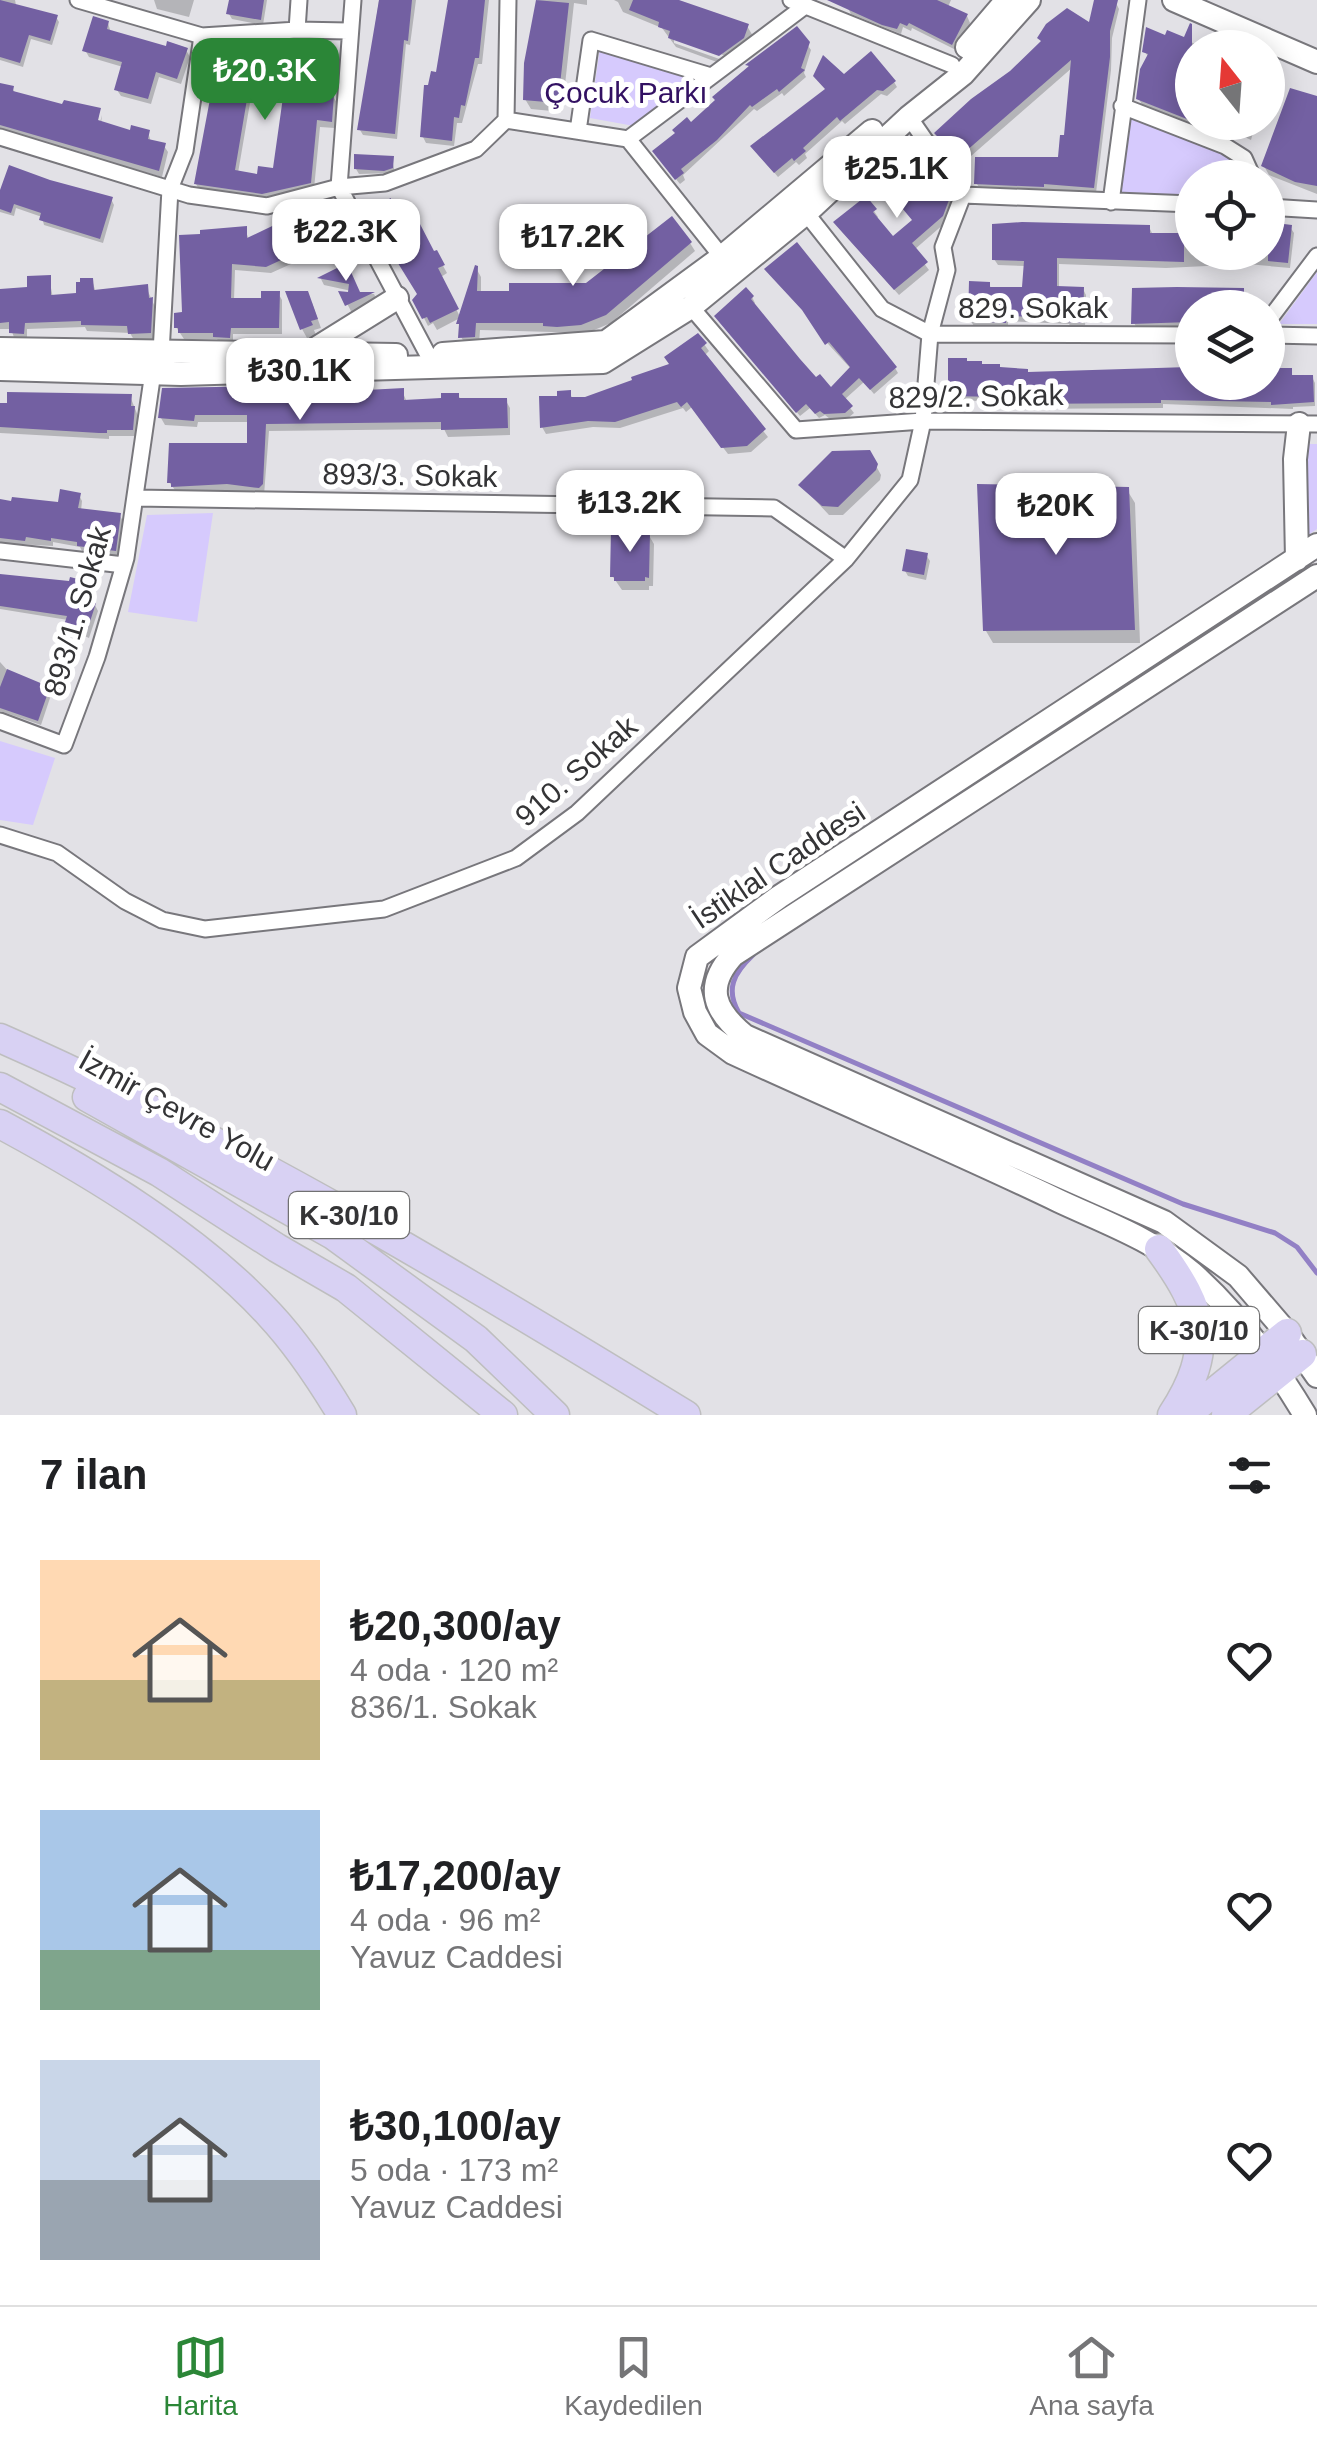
<!DOCTYPE html>
<html lang="tr">
<meta charset="utf-8">
<style>
:root{--surface:#fff;--page:#f2f2f2;--text:#202124;--muted:#757577;--line:#e0e0e0;--accent:#2b8637}
body{margin:0;font-family:Arial,sans-serif;background:var(--page);color:var(--text);height:100vh;display:flex;flex-direction:column;font-size:38px;white-space:nowrap}
*{box-sizing:border-box;margin:0}
p{font-size:32px;color:var(--muted)}
.icon{flex:none;width:55px;height:55px;fill:none;stroke:currentColor;stroke-width:2;stroke-linecap:round;stroke-linejoin:round}
.map{position:relative;height:1415px;overflow:hidden}
.sheet{display:flex;flex-direction:column;background:var(--surface);flex:1}
.sheet>*{flex:none}
.needle{width:65px;rotate:343deg}
.buttons{position:absolute;left:1175px;top:30px;display:grid;gap:20px}
.buttons a{display:grid;place-items:center;width:110px;height:110px;border-radius:50%;background:var(--surface);box-shadow:0 5px 25px #0003;font-size:50px}
.price{position:absolute;translate:-50% -85px;padding:0 22px;border-radius:20px;background:#fff;color:#222;font-size:32px;line-height:65px;filter:drop-shadow(0 2px 5px #0008)}
.price::after{content:'';position:absolute;left:50%;top:60px;width:30px;height:22px;margin-left:-15px;background:inherit;clip-path:polygon(0 0,100% 0,50% 100%)}
.price.on{background:var(--accent);color:#fff}
ul{padding:0;list-style:none}
li{display:flex;align-items:center;gap:30px;height:250px;padding:0 40px}
li span{display:grid;place-items:center;flex:none;width:280px;height:200px;border-radius:0px;color:#555}
li>.icon{margin-inline-start:auto}
span .icon{width:120px;height:120px;fill:#fffc;stroke-width:1}
li b{font-size:42px}
h2{display:flex;justify-content:space-between;align-items:center;height:120px;padding:0 40px;font-size:42px}
.dock{display:flex;justify-content:space-around;align-items:center;height:140px;border-top:2px solid var(--line);background:var(--surface);font-size:28px;color:var(--muted)}
.dock a{display:grid;justify-items:center;gap:5px}
.dock .on{color:var(--accent)}
.map>svg:first-child{display:block}
.green{fill:#d6cafd}
.shadow{fill:#0003}
.lines{fill:none;stroke-linecap:round;stroke-linejoin:round}
.stream{stroke:#9280c5;stroke-width:5}
.building{fill:#7360a2}
.street-casing{stroke:#78777c;stroke-width:19}
.secondary-casing{stroke:#78777c;stroke-width:26}
.highway-casing{stroke:#bebebf;stroke-width:31}
.street{stroke:#fff;stroke-width:15}
.secondary{stroke:#fff;stroke-width:22}
.highway{stroke:#d8d1f3;stroke-width:28}
.labels{text-anchor:middle;dominant-baseline:central;stroke-width:10;stroke-linejoin:round;paint-order:stroke}
.shield{fill:#fff;stroke:#717172;stroke-width:2.5}
.shield-label{font-size:28px;font-weight:bold;fill:#343436}
.park-label{font-size:30px;fill:#321062;stroke:#fff}
.street-label{font-size:30px;fill:#343436;stroke:#fff}
</style>
<div class="map">
<svg width="1317" height="1415" viewBox="0 0 1317 1415">
<rect width="100%" height="100%" fill="#e2e1e6"/>
<path class="green" d="M600 48 691 79 634 126 590 118Z
M1122 106 1225 146 1253 177 1192 178V204L1111 202Z
M1317 272V324H1279Z
M1305 444H1317V529L1302 539Z
M213 513 197 622 128 612 147 515Z
M0 741 55 758 33 825 0 820Z"/>
<path class="shadow" d="M0 0H15L16 5 56 17 59 22 52 45 31 39 23 67 0 60Z
M154 0H194L189 17 157 9Z
M231 0H267L263 25 232 19 229 14Z
M379 0H416L410 45 406 44 397 139 363 135 360 130Z
M449 0H489L482 64H478L462 123H457L454 146 426 143 423 137 438 75Z
M538 0H587V5L574 3 562 112 531 109 525 99 527 64Z
M614 0H676L747 26 753 36 749 47 732 58 674 38V43L728 62 725 65 676 47 662 28 623 12 618 2Z
M851 0H951L948 7 967 16 970 23 956 50 912 28 911 31 903 27 901 34 851 14 848 8Z
M1097 0 1116 3 1119 9 1112 38 1111 70 1096 193 1046 189V192L980 189 977 184 1060 160 1066 138 1073 67 963 163 941 140 1091 26Z
M108 23 111 33 167 49 186 50 190 57 181 84 159 77 151 104 121 96 117 90 123 67 89 57 85 50Z
M797 30 811 50 804 73 806 77 784 96 782 93 757 111 754 109 683 175 685 180 680 184 658 157 750 69 748 66Z
M1166 38H1183L1203 48H1192V122H1256L1251 140 1230 130 1227 138 1142 105 1139 99 1149 58 1145 52Z
M253 55 257 62 238 173 259 176 275 171 334 58 338 65 334 98 337 103 335 128 320 127 314 189 267 200 200 191 196 184Z
M844 77 894 82 897 87 887 96 881 94 845 124 842 121 805 154 807 158 799 165 796 162 778 177 757 152Z
M12 88 16 94 64 107 99 111 97 133 102 115 101 124 132 133 148 132 151 142 164 146 168 152 162 177 0 130V95Z
M1317 98V194L1269 175 1264 166Z
M392 159 395 173 359 174 356 169Z
M0 198 111 199 114 205 103 243 44 225 42 217 16 208 14 216 0 212Z
M948 198 952 205 945 223 914 250 929 270 899 295 840 229 874 211 878 217 876 219 893 240Z
M390 201 394 208 393 234 433 255 436 253 447 273 441 277 460 317 476 268 481 277V294L587 285 690 243 695 251 611 323 587 333 480 330 479 344 466 345 461 337 460 318 437 330 433 323 428 326 415 300 420 294 371 210Z
M319 214 333 245 271 273 235 270 234 300 264 301 278 293 282 300V334H233V343H220L217 339H184L176 327 245 229 249 240Z
M1268 225 1290 227 1294 233 1290 268 1247 264 1166 268 1059 264V288L1083 289 1086 295 1085 328H1072L1069 324 1008 321V328L974 326 970 320 989 284 992 290H1025L1026 266 998 265 994 259 1149 227 1153 235 1192 234V252H1268Z
M346 267 360 294H374L377 300 352 313 342 294 356 292 324 285 321 279Z
M49 278 53 298 79 296 92 280 96 293 146 287 155 307 153 339 134 340 130 333 87 331 85 327 27 329V340H15L11 329H0V289H30Z
M1243 291 1246 308H1192V328H1137L1134 323Z
M752 297 755 303 753 305 816 381 830 390 852 370 819 334 895 368 898 373 874 394 864 382 844 400 854 413 848 418 830 419 825 415 819 418 810 408 800 416 720 322Z
M312 303 321 328 314 330 316 335 307 338 302 329Z
M698 336 709 351 704 356 768 437 751 452 728 454 692 407 686 412 683 408 620 428 593 427 546 434 542 427 560 399 570 393 573 400 585 399 672 366Z
M967 363 1028 374 1192 370V382H1268V372L1290 371 1294 378 1312 377 1315 383V406L1293 407V409L1163 404V408L1006 409 1002 402 954 400 950 395Z
M402 391 407 402 444 401 458 395 461 400 506 401 510 408V435L448 437 444 429 269 431 264 495 232 491 178 494 169 482 249 446 250 422H198L197 427 165 425 161 418 278 394 292 396Z
M130 396 138 416 136 436H109V439L0 433V405Z
M869 453 881 475 880 480 843 515H829L801 485Z
M1127 490 1135 503 1140 643H993L986 631Z
M79 495 82 501 81 511 120 516 123 521 118 556 82 551 80 547 53 542V546L0 543V502L60 505Z
M648 534 654 544 653 586H649V590H622L613 577Z
M926 555 930 561 926 580 908 576 905 571Z
M0 577 80 582 84 588 80 601 95 605 98 611 89 638 70 630 68 620 0 609Z
M0 662 9 672 48 689 51 695 41 725 0 711Z"/>
<g class="lines">
<path class="stream" d="M753 955C734 973 725 989 739 1013L1183 1204 1275 1233 1297 1247 1317 1273"/>
</g>
<path class="building" d="M0 0 58 15 50 41 29 35 20 63 0 57Z
M229 0H264L261 20 226 14Z
M379 0H412L408 41 404 40 395 134 357 130Z
M448 0H485L479 58H475L465 106 461 105 459 118 454 117 452 141 420 137 424 85H428L431 71 436 72Z
M536 0 569 3 558 103 523 100 524 63Z
M633 0H679L749 24 744 38 719 56 668 38 670 31 658 27 659 22 629 10Z
M827 0H937L968 14 952 45 909 23 907 26 900 23 897 29 882 25Z
M1094 0H1118L1110 31V57L1094 188 1044 184V187L974 184 975 157H1058L1060 135H1064L1071 60 958 158 934 133 971 99 1010 71 1041 41 1037 38 1046 24 1067 8 1089 22Z
M93 16 109 21 107 29 166 46 167 41 188 48 177 79 156 72 148 99 114 90 122 62 82 51Z
M1190 23 1192 24V121L1136 99 1140 69 1148 54 1142 52 1146 27 1165 35 1167 30 1184 37Z
M797 26 810 42 801 68 805 70 779 92 777 89 752 107 750 105 717 140 681 169 684 173 675 180 652 151 675 133 672 130 687 117 691 122 715 100 712 97 749 66 745 65Z
M220 46 255 52 235 170 257 174 258 166 273 168 284 90H288L292 50 336 56 330 94H334L332 122 317 120 311 183 262 194 194 184Z
M871 51 896 81 883 91 877 90 840 121 837 117 803 148 806 151 794 161 792 158 774 173 750 146 825 89 813 76 823 55 844 74Z
M0 83 14 86 13 91 62 104 64 100 101 108 98 120 130 130 131 125 150 130 148 139 166 143 159 171 0 125Z
M1290 88 1317 96V186L1295 182 1261 166Z
M910 148 950 197 943 216 912 243 928 262 894 290 833 222 866 196 877 209 873 212 893 236 912 220 892 196 899 190 883 171Z
M354 154 394 156 393 168 384 171 354 169Z
M9 165 50 180 113 197 100 239 39 220 41 213 14 204 11 213 0 209V190Z
M391 198 389 231 410 232V229L420 224 434 251 437 250 445 265 438 268 459 309 430 323 427 317 422 319 412 300 417 294 388 247V251L368 209Z
M316 205 331 237 266 267 232 264 231 298H261V291H280L279 328H231L230 338 213 337V333H178V328H174V313L182 312 179 235 200 234V230L247 226V238Z
M672 216 692 242 606 315 581 325 557 327 543 326V323H476L475 337 458 338 459 324H456L475 265 478 266 477 291H509V283H586Z
M1022 222 1150 225V233H1184V262L1057 258V286L1084 287 1083 323 1066 322V318L1006 316V323L968 321 969 281 990 282V287H1022L1024 261 992 260V224Z
M1268 222 1292 225 1288 263 1268 261Z
M797 242 897 367 870 390 859 378 842 394 853 406 845 413 824 414 820 411 815 414 806 404 796 413 714 316 746 287 754 296 751 299 800 359 816 377 820 374 831 387 850 367 829 342 825 345 802 310 764 269Z
M347 263 360 292H375L345 306 338 291 348 292 349 284 317 278Z
M51 275V295L76 293V282H80V278H93L94 290 148 284 149 298 153 297 151 333 128 334 127 326 81 325V321L25 323 24 334 9 333V322L0 323V289L27 287V276Z
M1177 287 1244 288V308H1192L1190 322 1131 324 1132 288Z
M285 291H308L318 319 311 321 313 325 300 330Z
M698 333 707 343 701 348 766 429 747 446 721 448 687 402 681 407 677 402 615 422 588 421 540 428 539 396H557V391L571 390V397H585L632 380 631 377 669 364 664 357Z
M948 358H967V361H982V364H1000V367L1028 369V372L1189 367 1192 368V382H1271V368H1292V375H1313L1314 402 1271 405V402L1161 400V403L1001 404V397L948 396Z
M277 386V391H292V394L404 388V400L441 398V393H459V398H507L508 428 441 430V422L266 424 263 484 259 488 227 484 171 487V483H167L169 443H247V415H195L194 421 158 418 162 388Z
M7 392 132 394 131 406H135L133 430H107V433H99L0 427V403H7Z
M870 450 878 464 876 470 838 507 822 506 798 485 832 451Z
M977 484 1129 487 1135 630 983 631Z
M60 489 81 493 78 508 121 513 116 551 77 546V542L51 538V541L26 537 25 541 0 538V499L11 501 12 497 58 502Z
M611 529 650 532 649 578 645 577V581H614V577H610Z
M906 549 928 553 924 575 902 571Z
M0 574 69 581 70 577 82 580 77 597 96 603 86 634 64 625 67 616 0 606Z
M7 669 50 687 38 721 0 708V687Z"/>
<g class="lines">
<defs>
<path id="street" d="M78 0 202 36 297 30
M299 0 297 30 348 31
M353 0 339 187 428 355 430 369
M791 0 952 65
M1122 106 1225 146 1244 158 1253 178
M909 117 963 195 1192 204
M506 120 508 0
M578 131 591 40 711 76
M0 137 189 195 267 206 339 187 385 183 476 149 506 120 628 139
M628 139 805 6
M628 139 722 257
M1111 202 1138 0
M1268 207 1317 210
M806 213 882 309 930 334 1192 335
M691 307 796 430 923 421 1317 424
M1268 321 1317 256
M1268 335 1317 336
M161 353 170 189 185 151 202 36
M136 498 774 508 846 559
M0 551 124 565
M0 721 64 745 97 657 126 558 153 372
M0 835 57 853 125 901 162 920 205 929 384 909 516 858 577 813 846 559 910 480 923 421 930 334 947 270 943 247 963 195"/>
<path id="secondary" d="M1174 0 1317 62
M967 47 1007 0
M0 349 396 355
M307 354 397 298
M443 354 606 342 722 257 872 131
M0 369 181 374 603 362 691 307 806 213 909 117 963 74 1029 0
M1297 559 1295 459 1299 424
M1317 576 733 955C704 987 714 1011 745 1036L1164 1222 1238 1276 1287 1333 1317 1376
M1305 1415C1274 1363 1238 1314 1192 1273 1154 1240 1104 1222 1059 1201 951 1149 841 1103 733 1053L707 1034 695 1012 689 988 697 957 779 897 1317 545"/>
<path id="highway" d="M0 1038C239 1143 464 1279 686 1415
M0 1087 159 1172 277 1248 346 1288 503 1415
M87 1097 333 1235 476 1339 555 1415
M0 1124C91 1173 200 1238 270 1315 298 1345 321 1380 342 1415
M1159 1249C1204 1310 1216 1348 1172 1415
M1186 1415 1287 1333
M1226 1415 1302 1354"/>
</defs>
<use href="#street" class="street-casing"/>
<use href="#secondary" class="secondary-casing"/>
<use href="#highway" class="highway-casing"/>
<use href="#street" class="street"/>
<use href="#secondary" class="secondary"/>
<use href="#highway" class="highway"/>
</g>
<g class="labels">
<g class="shield">
<rect x="289" y="1192" width="120" height="46" rx="8"/>
<rect x="1139" y="1307" width="120" height="46" rx="8"/>
</g>
<g class="shield-label">
<text x="349" y="1215">K-30/10</text>
<text x="1199" y="1330">K-30/10</text>
</g>
<g class="park-label">
<text x="626" y="92">Çocuk Parkı</text>
</g>
<g class="street-label">
<text x="1033" y="307">829. Sokak</text>
<text transform="translate(976 396) rotate(-1)">829/2. Sokak</text>
<text transform="translate(410 475) rotate(1)">893/3. Sokak</text>
<text transform="translate(77 611) rotate(-74)">893/1. Sokak</text>
<text transform="translate(576 771) rotate(-41)">910. Sokak</text>
<text transform="translate(778 865) rotate(-34)">İstiklal Caddesi</text>
<text transform="translate(177 1110) rotate(29)">İzmir Çevre Yolu</text>
</g>
</g>
</svg>
<div class="buttons">
<a><svg class="needle" viewBox="-14 -14 28 28"><path d="M0-13l5 13h-10z" fill="#e53935"/><path d="M0 13l5-13h-10z" fill="#757577"/></svg></a>
<a><svg class="icon" aria-label="locate" viewBox="0 0 24 24"><circle cx="12" cy="12" r="6"/><path d="M12 2v4M12 18v4M2 12h4M18 12h4"/></svg></a>
<a><svg class="icon" aria-label="layers" viewBox="0 0 24 24"><path d="M12 4l9 5-9 5-9-5zM3 14l9 5 9-5"/></svg></a>
</div>
<b class="price on" style="left:265px;top:123px">₺20.3K</b>
<b class="price" style="left:897px;top:221px">₺25.1K</b>
<b class="price" style="left:346px;top:284px">₺22.3K</b>
<b class="price" style="left:573px;top:289px">₺17.2K</b>
<b class="price" style="left:300px;top:423px">₺30.1K</b>
<b class="price" style="left:630px;top:555px">₺13.2K</b>
<b class="price" style="left:1056px;top:558px">₺20K</b>
</div>
<section class="sheet">
<h2>7 ilan<svg class="icon" aria-label="filters" viewBox="0 0 24 24"><path d="M4 7h16M4 17h16"/><circle cx="9" cy="7" r="2"/><circle cx="15" cy="17" r="2"/></svg></h2>
<ul>
<li><span style="background:linear-gradient(#ffd9b3 60%,#c2b280 0)"><svg class="icon" aria-label="home" viewBox="0 0 24 24"><path d="M3 11l9-7 9 7M6 9v11h12V9"/></svg></span><div><b>₺20,300/ay</b><p>4 oda · 120 m²</p><p>836/1. Sokak</p></div><svg class="icon" aria-label="heart" viewBox="0 0 24 24"><path d="M12 20l-8-8c-3-5 5-10 8-4 3-6 11-1 8 4z"/></svg></li>
<li><span style="background:linear-gradient(#a9c7e8 70%,#7fa58c 0)"><svg class="icon" aria-label="home" viewBox="0 0 24 24"><path d="M3 11l9-7 9 7M6 9v11h12V9"/></svg></span><div><b>₺17,200/ay</b><p>4 oda · 96 m²</p><p>Yavuz Caddesi</p></div><svg class="icon" aria-label="heart" viewBox="0 0 24 24"><path d="M12 20l-8-8c-3-5 5-10 8-4 3-6 11-1 8 4z"/></svg></li>
<li><span style="background:linear-gradient(#c9d6e8 60%,#9aa5b1 0)"><svg class="icon" aria-label="home" viewBox="0 0 24 24"><path d="M3 11l9-7 9 7M6 9v11h12V9"/></svg></span><div><b>₺30,100/ay</b><p>5 oda · 173 m²</p><p>Yavuz Caddesi</p></div><svg class="icon" aria-label="heart" viewBox="0 0 24 24"><path d="M12 20l-8-8c-3-5 5-10 8-4 3-6 11-1 8 4z"/></svg></li>
</ul>
</section>
<nav class="dock">
<a class="on"><svg class="icon" aria-label="map" viewBox="0 0 24 24"><path d="M3 6l6-2 6 2 6-2v14l-6 2-6-2-6 2zM9 4v14M15 6v14"/></svg>Harita</a>
<a><svg class="icon" aria-label="saved" viewBox="0 0 24 24"><path d="M7 4h10v16l-5-4-5 4z"/></svg>Kaydedilen</a>
<a><svg class="icon" aria-label="home" viewBox="0 0 24 24"><path d="M3 11l9-7 9 7M6 9v11h12V9"/></svg>Ana sayfa</a>
</nav>
